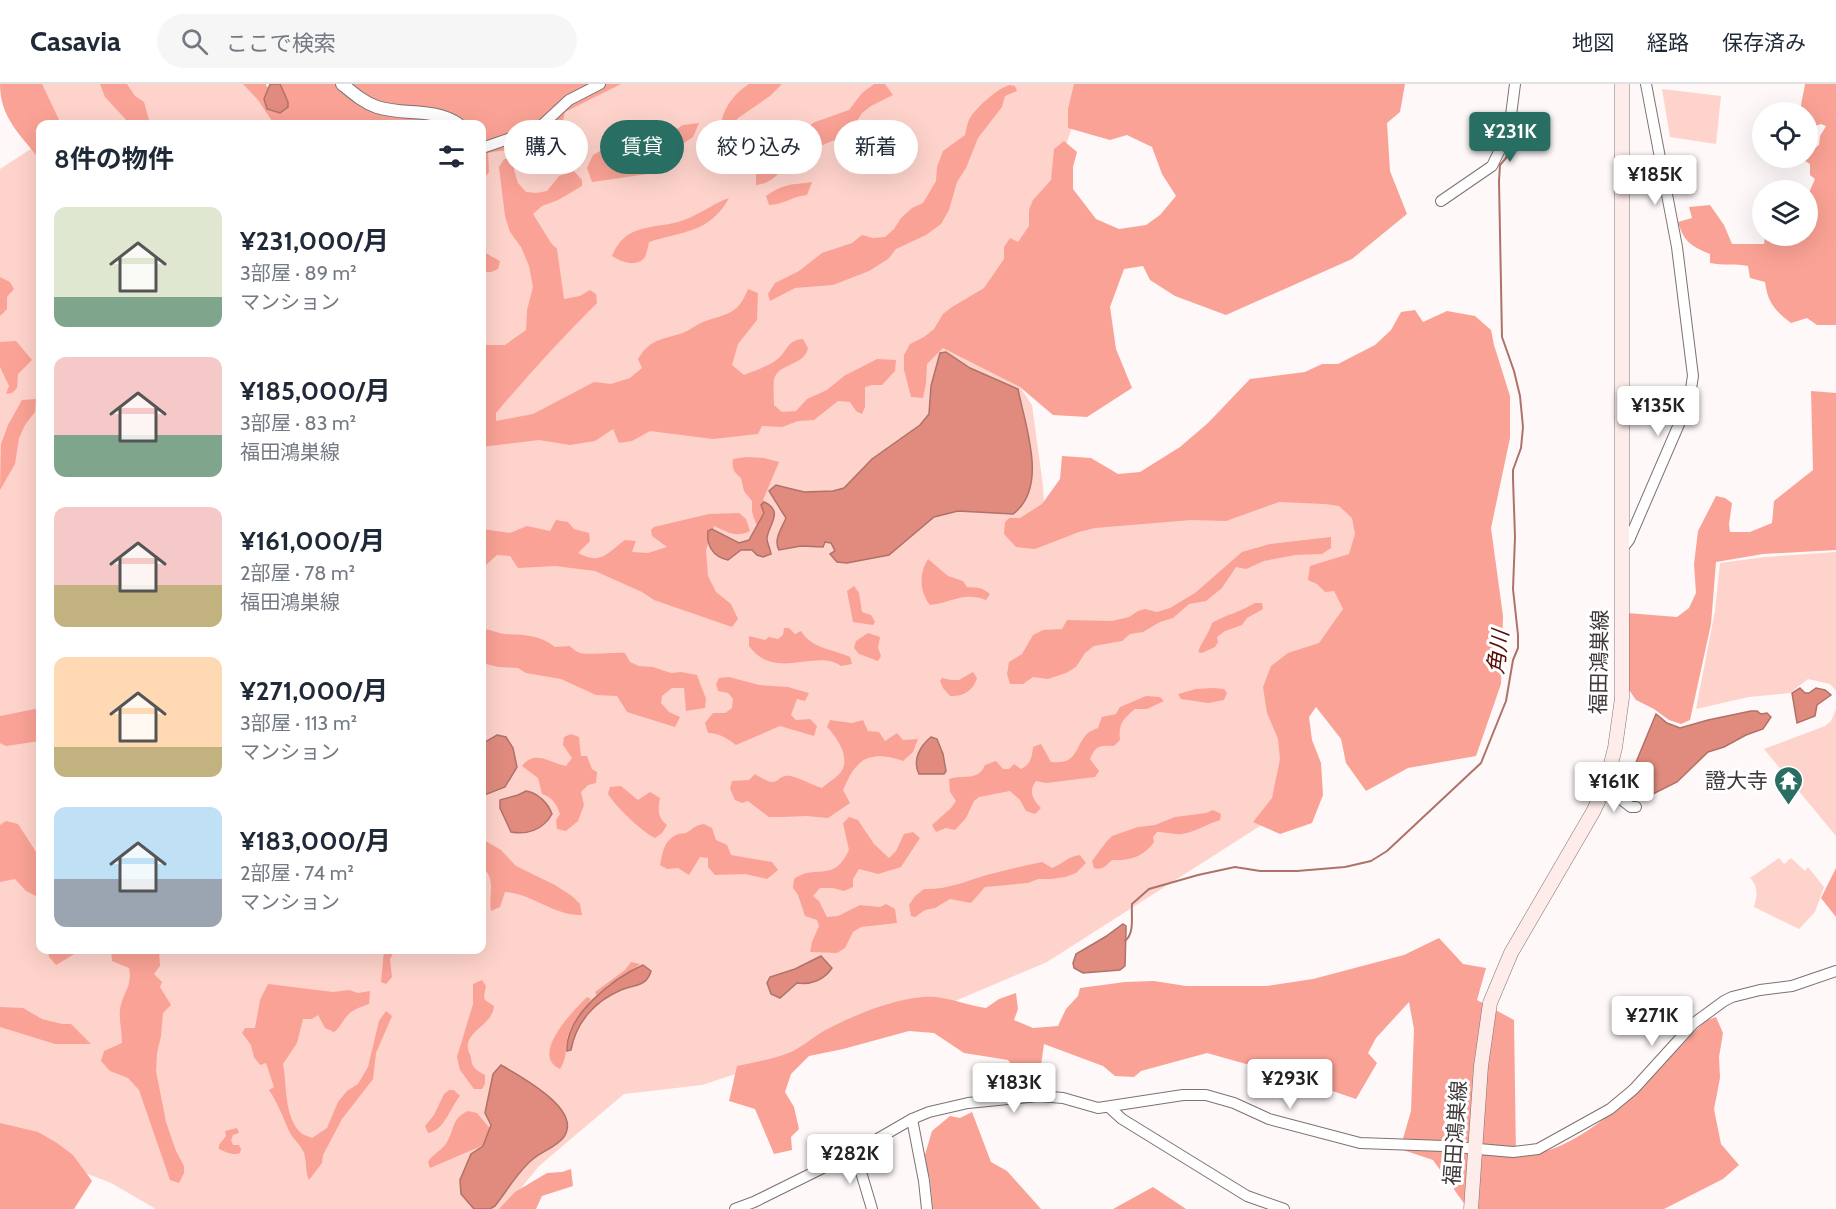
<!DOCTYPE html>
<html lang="ja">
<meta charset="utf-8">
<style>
:root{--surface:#fff;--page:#f6f6f7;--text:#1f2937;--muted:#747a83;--line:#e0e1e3;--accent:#296e62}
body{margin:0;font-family:Cabin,"Noto Sans JP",sans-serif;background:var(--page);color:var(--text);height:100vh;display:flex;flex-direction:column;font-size:22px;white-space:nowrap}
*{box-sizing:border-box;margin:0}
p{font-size:20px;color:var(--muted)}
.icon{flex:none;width:33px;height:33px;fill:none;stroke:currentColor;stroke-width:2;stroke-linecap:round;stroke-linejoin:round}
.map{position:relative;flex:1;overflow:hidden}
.drawer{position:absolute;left:36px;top:36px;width:450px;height:834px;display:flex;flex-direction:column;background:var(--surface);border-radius:12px;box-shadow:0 6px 24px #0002}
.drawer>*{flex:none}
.top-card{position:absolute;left:504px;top:36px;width:570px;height:54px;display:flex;gap:12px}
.fabs{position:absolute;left:1752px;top:18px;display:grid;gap:12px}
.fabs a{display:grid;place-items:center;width:66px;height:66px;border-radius:50%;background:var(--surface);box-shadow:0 6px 24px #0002;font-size:30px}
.price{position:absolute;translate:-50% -51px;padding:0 14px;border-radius:6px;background:#fff;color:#222;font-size:20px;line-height:39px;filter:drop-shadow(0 2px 3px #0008)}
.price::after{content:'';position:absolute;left:50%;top:36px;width:18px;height:14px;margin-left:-9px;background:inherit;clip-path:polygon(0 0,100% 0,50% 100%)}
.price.selected{background:var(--accent);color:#fff}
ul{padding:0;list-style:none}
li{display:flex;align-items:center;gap:18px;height:150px;padding:0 18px}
li span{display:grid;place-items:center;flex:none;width:168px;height:120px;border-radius:12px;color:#555}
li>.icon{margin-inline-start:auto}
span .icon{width:72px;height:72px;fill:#fffc;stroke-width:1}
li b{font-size:26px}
h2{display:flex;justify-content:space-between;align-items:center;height:72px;padding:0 18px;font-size:26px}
.pill{padding:0 21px;border-radius:27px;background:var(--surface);box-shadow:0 6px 24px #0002;font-size:21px;line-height:54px}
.pill.selected{background:var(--accent);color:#fff}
header{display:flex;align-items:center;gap:36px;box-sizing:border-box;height:84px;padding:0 30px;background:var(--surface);border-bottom:2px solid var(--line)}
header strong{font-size:28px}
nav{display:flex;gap:33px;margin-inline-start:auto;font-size:21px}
.search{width:420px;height:54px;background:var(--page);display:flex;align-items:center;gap:15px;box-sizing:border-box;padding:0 21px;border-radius:33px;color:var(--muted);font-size:22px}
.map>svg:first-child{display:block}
.green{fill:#fed3cb}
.forest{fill:#faa295}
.water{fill:#e08b7e;stroke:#af7269;stroke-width:1.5}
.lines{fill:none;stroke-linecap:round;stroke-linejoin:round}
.stream{stroke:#af7269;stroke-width:2}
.minor-casing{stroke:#7e7270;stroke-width:12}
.tertiary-casing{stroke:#7e7270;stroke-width:14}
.secondary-casing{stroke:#7e7270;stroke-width:15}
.minor{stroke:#fff;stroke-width:10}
.tertiary{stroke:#fff;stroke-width:12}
.secondary{stroke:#feecea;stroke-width:14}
.labels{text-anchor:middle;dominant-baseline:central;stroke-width:6;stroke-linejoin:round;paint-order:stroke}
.street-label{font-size:21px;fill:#3e3938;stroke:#fff}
.poi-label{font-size:21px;fill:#3e3938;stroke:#fff;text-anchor:end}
.water-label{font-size:22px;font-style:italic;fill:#590c07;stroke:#fff}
</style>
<header>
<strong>Casavia</strong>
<div class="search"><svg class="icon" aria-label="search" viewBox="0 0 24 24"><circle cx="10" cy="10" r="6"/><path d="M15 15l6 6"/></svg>ここで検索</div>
<nav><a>地図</a><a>経路</a><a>保存済み</a></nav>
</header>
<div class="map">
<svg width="1836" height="1125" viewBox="0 0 1836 1125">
<rect width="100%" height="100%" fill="#fef8f8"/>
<path class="green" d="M29 0H251L429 40H40V866H482V42L570 0H1087L1050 107 1014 294 1032 321 1043 402 1045 441 1344 389 1365 442 1362 527 1304 604 1271 735 1047 878 941 923 702 1001 624 1010 539 1082 504 1125H156L111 1099 0 1056V85L40 59Z
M1662 5 1721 12 1716 60 1670 53Z
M1836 468V607L1830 600 1808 595 1790 609 1749 613 1696 625 1715 527 1720 479 1765 473Z
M1836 625V752L1764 665 1825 642 1831 637Z
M1779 774 1784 780 1791 774 1805 787 1808 783 1824 803 1815 828 1799 845 1754 823C1757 812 1759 803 1750 794Z"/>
<path class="forest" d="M0 0H42L61 40H40V76C21 51 0 34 0 0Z
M100 0H127L135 12 144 18 149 36 155 40H130L105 13Z
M243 0H266L267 3 273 4 276 0H621L565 28 562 41C550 52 533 64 516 66 507 67 498 66 488 69L489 88 482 97V40H293L272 37 258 16Z
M749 0H782L770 12 738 34 731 43 721 47C720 28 733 10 749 0Z
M874 0H885L893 11 871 22 862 29 849 50 818 63 819 73 812 79 792 77C780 87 772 100 756 101V91L762 80 782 69 788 60 798 54 805 44 815 38 849 26 862 9Z
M1074 0H1405L1400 28 1387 39 1390 87 1407 130 1352 175 1226 231 1175 212 1150 196 1143 182 1124 185 1110 223 1116 265 1132 304 1087 333 1053 331 1020 303 943 264 927 280 926 299 923 314 911 313 904 286V271L910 260 924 253 934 245 943 230 952 223 984 204 1004 175V163L1010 154 1018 158 1029 142V126L1033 116 1051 96 1054 65 1064 57 1077 68 1073 83V105L1096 135 1119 145 1146 141 1160 131 1176 112 1162 90 1152 63 1127 51 1110 56 1068 44V25Z
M1805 0H1836V241H1817L1807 234 1791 239C1775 226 1768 220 1765 198L1750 194 1748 182C1735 179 1723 182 1710 179V170C1691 162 1684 158 1678 138L1692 134 1689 123 1710 121 1724 141 1732 160H1764L1765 152H1808V111L1815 95 1810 91V80L1802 75 1808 74V70L1819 61 1820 52 1826 42 1821 40 1810 44 1808 43V28H1801C1800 20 1804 9 1805 0Z
M1010 1 1015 2 1017 7 1005 12 1002 23 978 54 966 84 957 98 949 126 941 140 926 151 896 165 888 175 869 187 833 201 795 204 770 217 768 210 775 199 799 187 822 169 852 159 862 151 873 154 885 153 894 145 901 134 912 124 923 119 936 97 937 83 943 67 965 51C966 47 967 40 969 36 974 25 999 3 1010 1Z
M699 39 693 53 663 73 658 83 648 90 592 98 587 84 593 71 607 63 617 70 632 71 654 60 683 41Z
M516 74 514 86 518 99 526 108 536 109 547 107 559 92 574 87 582 96V102L558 116 542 122 533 130 551 159 557 165 564 215 580 212 590 206 596 210 597 219C562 254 528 291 496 329V337L533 330 594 298 611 300 630 294 642 284 638 275C651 253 664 256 685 248 692 245 698 239 706 237 729 229 738 230 748 205L758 209 757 236 738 260 732 281 744 291C755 286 770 282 779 274 788 265 788 256 803 255L808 264C805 282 777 279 774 296 773 304 774 313 774 321L782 328 796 327 807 315 827 306 844 292 877 275 896 276 895 287 882 301H872L865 303V323L862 330 856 327 850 318 838 317 814 336 798 337 782 343 762 342 758 350 713 355 650 347 632 357 619 359 613 345 595 357 570 361 539 356 482 363V261H505L526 246 527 226 533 203 529 182 521 163 510 148 505 132 499 83 504 75Z
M812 98 807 111C792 112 784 121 769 121L766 112C785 99 791 101 812 98Z
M729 114C710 149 683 147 649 158 648 162 647 169 645 173 637 184 621 178 612 172 625 140 650 145 678 138 696 133 712 120 729 114Z
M482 167 500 177 498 185 491 188H482Z
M0 193 10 198 14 205 7 213V225L0 232Z
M1415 226 1423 238 1447 227 1475 232 1491 246 1494 261 1510 312V354L1491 444 1503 532 1501 600 1476 672 1408 684 1366 707 1346 679 1341 655 1316 623 1309 633 1312 656 1321 679 1323 711 1312 739 1280 750 1253 738 1272 714 1280 675 1278 655 1267 629 1263 603 1271 582 1288 569 1319 559 1343 525 1334 507 1325 508 1317 500 1308 496 1310 482 1349 470 1355 450 1352 434 1339 422 1325 420 1279 418 1226 437 1191 436 1095 444 1079 448 1035 465 1016 463 1004 450 1005 438 1009 434H1020L1042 420 1060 395 1062 372 1091 374 1118 390 1140 388 1180 363 1208 339 1250 295 1305 288 1322 280H1338L1375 261 1391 246 1401 228Z
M16 257 32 276 18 290 17 304 12 309 6 310 9 302 0 283V258Z
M1811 307 1836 309V466L1763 470 1716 478 1711 540 1690 636 1681 640 1669 636 1654 625 1636 616 1627 603V529L1677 533 1689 524 1696 509 1694 480 1698 447 1716 412 1725 414 1732 419 1729 440 1730 448H1750L1772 439 1774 417 1813 386Z
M36 315 35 328 25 341 19 354 15 380 0 406 1 360 8 341 22 316Z
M746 373 764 374 779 378 763 416 769 425 763 439 756 440 752 428V417L744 407 741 394C733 388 732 384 733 375Z
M739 429 746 435 750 447C736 454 727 448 714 442L706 466 708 492 716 508 731 520 738 535 732 543 654 516 642 508 595 487 555 482 518 484 510 472 497 471 487 480 482 481V445L510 449 527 442 550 447 556 436 568 438 574 445 589 449 590 457 578 469C601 481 606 470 625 456L636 457 632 468 648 469 667 463 652 452 651 446 654 443 709 430Z
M1331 453V464L1322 470 1295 471 1264 477 1246 485 1236 483 1222 504 1206 517 1189 520 1173 534 1160 538 1143 548 1130 550 1122 557 1094 562 1085 569 1076 583 1066 589 1048 595 1033 593 1023 600H1010L1007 590 1009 578 1022 570 1033 551 1043 546 1062 545 1067 536 1112 537 1129 533 1138 527 1145 525 1157 528 1170 524 1195 509 1242 468 1270 460Z
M928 475 948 492 963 497 967 503C978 504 980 502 990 510L986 516C964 507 951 519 930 521 919 507 919 489 928 475Z
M854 502 859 509 862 528 871 531 875 538 873 541 853 538 847 507Z
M1255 519H1262L1263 525 1247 534 1242 541 1225 547 1217 553 1218 558 1215 563 1202 569 1198 568C1202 557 1209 549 1212 539 1227 530 1239 529 1255 519Z
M784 544H789L795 550 801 547C812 565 833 565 850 573L852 580 841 582C817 564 775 598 749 562V552L765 556 769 553 778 555 783 551Z
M484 545C491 546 498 549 504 550 523 551 539 550 555 563L570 562C572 564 575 567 578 568 584 572 615 568 625 569L630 578 639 582 653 583 671 589 681 588 697 591 706 615 705 624 686 627 684 604H672L662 612 661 619 669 628 680 633 675 643 627 628 617 612 596 611 561 595 526 589 518 584 498 583 482 579V546Z
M868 549 880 553 878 564 881 572 878 577 859 570 854 564 856 557Z
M973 588 977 594C973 607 963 613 950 612L943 604 940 597 942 594 951 596H959Z
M729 593 759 601 788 603 809 609 805 617 797 615 791 631 796 636 810 635 817 642 814 652 780 642 736 661C727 654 719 649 708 649L705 639 713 629H725L732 624 733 615 728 609 718 607 716 600 719 594Z
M1213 604 1224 605 1227 609 1224 616 1208 619 1181 615 1178 610 1196 605Z
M1146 612 1160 613 1164 617 1147 625H1135C1123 635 1118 640 1120 656L1114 662C1100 661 1095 662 1090 675L1099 687 1095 693 1046 699 1036 697C1028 707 1033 716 1041 724L1035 730 1026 727 1020 716 1010 707 979 713 974 717 966 734 955 746 946 744 936 748 932 741 951 724 956 717 950 708 949 695C963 690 978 698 985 681L996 677 1003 685H1009L1014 680 1021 685C1031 680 1032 673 1033 663L1041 660 1051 678C1079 681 1074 662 1088 649 1089 648 1097 644 1098 644L1102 633 1116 630 1120 623Z
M40 624V657L6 662 0 659V632Z
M830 636 852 639 863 636 868 647 879 648 885 657 897 649 903 656 918 655 913 668 903 677C890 672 869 668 858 681 851 687 847 698 843 706L850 719 828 734 807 732 781 733H769L748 717 742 719 735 716 730 705 732 697 749 696 755 690C782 708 774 690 790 692 798 693 812 701 822 704 827 699 836 694 841 688 851 673 837 654 827 643Z
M571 650 579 653 581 672H587L592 685 597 688 596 699 588 701 581 708 584 721 578 737 566 747 557 745 556 736 560 730C556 719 553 714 542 710L538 694 522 682C535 665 550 679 566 682L572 674 563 661 564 653Z
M621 702 638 716 650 708 660 714C658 726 657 733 667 741L662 749 655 754C641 747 616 723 608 710L610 703Z
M1213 726 1221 730 1220 736C1207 740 1195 748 1182 750 1175 751 1165 748 1157 748L1153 753 1154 758C1144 773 1128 777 1112 776 1107 781 1102 787 1094 784L1092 777 1107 757 1112 752 1138 743 1155 741 1175 733 1206 729Z
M849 733 858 736 874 760 889 774 896 767 904 750 913 748 920 754 901 783 878 790 859 785 853 795V803L844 807 833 804H820L813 812 819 817 827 833 838 832 860 821 880 823 886 820 895 825 897 839 861 843 853 848 845 864 837 869 810 868 812 858 819 842 817 836 805 832 798 811 793 804 794 795C817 779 833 800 849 766L843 739Z
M6 737 18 740 40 774V814L26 807 15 795 0 798V741Z
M704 740 712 744 716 756 727 761 731 771 772 778 778 786 767 795 745 790 715 791 708 783V774L700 773 689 791 678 784 667 785 660 781C663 768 663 758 676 751 679 749 683 750 686 749 694 745 692 742 704 740Z
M482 755 501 766 516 782 555 801 572 812 580 820 582 831C554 832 531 809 505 808L500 823 491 827C488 812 497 795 482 783Z
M1080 771 1086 779 1076 789 1065 793 1051 795H1038L1028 799 985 803 971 819 950 815 935 824 925 826 915 833 911 832 909 821 915 812 924 805C947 806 966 797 987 791 1005 786 1024 782 1042 778L1052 784C1063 780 1068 772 1080 771Z
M1836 784V833L1821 814Z
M1439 854 1463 880 1486 884 1477 916 1514 936 1516 1073C1525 1071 1534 1071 1543 1068 1604 1051 1661 981 1705 937L1716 933 1723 949 1719 973 1720 994 1714 1025 1721 1060 1739 1081 1723 1095 1664 1125H1468L1433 1076 1400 1065 1411 1027 1414 945 1409 918 1376 954 1368 969 1377 979 1356 1015 1285 991 1207 969 1141 987 1134 993 1115 992 1103 982 1044 960 1037 1009 1021 1010 1020 991 1008 976 964 969 934 949 909 947 843 965 809 972 791 990 785 1008 794 1023 799 1045 791 1053 792 1066 774 1070 755 1025 729 1017 737 982C755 978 774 975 791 968 802 963 812 954 822 948 852 932 889 916 923 913 944 911 964 921 986 924L999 915 1016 909 1018 925 1014 936 1033 944 1058 942 1066 925 1078 912 1080 904 1125 898 1154 897 1186 902H1267L1313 895 1404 871Z
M48 866H75L76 869 56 881 49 873Z
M111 866H159L160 882 154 890 162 898 160 903 171 921 163 929 161 952 157 969 156 987 166 1038 176 1067 184 1082V1089L179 1099 170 1096 139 1006 128 994 110 987 101 977 104 967 122 959C122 947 119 938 120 926 122 909 133 903 129 884L112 877Z
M384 866H395L390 875 392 893 386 900 381 898Z
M631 878 640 880 625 893 608 901 597 912 595 908 625 886Z
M482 896 486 902 484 912 485 916 494 922C493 941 465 947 468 965 468 968 471 971 471 974 472 984 476 986 485 991V1000L482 1005H474L460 986 457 973 473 920V900Z
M268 900 333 908 349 906 358 909 370 907 369 920C361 923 353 925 347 932 342 937 341 943 334 948L325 944 318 931 312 935H303L297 959 283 980C287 1001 284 1030 299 1047 302 1051 308 1052 312 1054L327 1044 338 1018 347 1007 358 1000 368 983 379 937 386 927 392 932 376 969 373 995 342 1035 323 1071 322 1079 309 1096C305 1087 307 1078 304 1069 301 1061 294 1056 290 1049 283 1034 279 1021 269 1006L274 1003 266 979 260 981 254 973 251 961 242 949 245 944H255L260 916Z
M587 913 591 915C584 927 575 935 569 948 564 961 569 971 560 985 529 971 574 926 587 913Z
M0 923 23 924 42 935 62 940H71L91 960H55L0 943Z
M449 1006H454L460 1012C450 1024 444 1047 428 1049L425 1042 434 1031 444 1010Z
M468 1027 477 1029 492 1047 486 1060 430 1084 428 1078C432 1071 439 1068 445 1061 455 1048 450 1035 468 1027Z
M972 1028 991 1078 1007 1087 1041 1125H933L930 1095 924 1074 932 1047 950 1032 960 1034Z
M0 1039 38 1048 57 1059 73 1071 92 1097 74 1125H0Z
M237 1044 239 1049 233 1051 231 1056 233 1061H239L241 1065 240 1069C234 1072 225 1068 219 1065V1061L226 1052 225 1047Z
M571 1085 573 1102 542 1112 536 1125H499L515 1108 547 1089 562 1088Z
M1153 1103 1186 1125H1113Z"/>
<path class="water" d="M270 0H280L288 18V23L280 29 267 25 264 15Z
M946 268 970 284 1018 305C1025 342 1049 403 1013 430L958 427 934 433 889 471 847 479 837 478 830 470 835 467 831 459 825 458 823 463 801 462 779 466C773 456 782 444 786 434L769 407 776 401 804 408 833 407 844 404 872 375 920 341 929 330 931 302 940 269Z
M764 418C786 428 766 443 767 456 768 460 770 465 771 470L763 473 757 471 752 466H741L728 476C713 473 706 461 708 447L712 445 739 459 749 456 764 429 761 421Z
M1800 604 1805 609H1809L1816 604 1825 606 1831 611 1817 621 1815 632 1797 639 1792 609Z
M1751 627H1757L1761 630 1767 629 1771 633 1763 645 1746 651 1724 663 1708 668 1677 698 1649 712 1635 713 1625 705 1656 630 1667 639 1680 644 1708 636Z
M497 651 506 653 513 664 517 683 505 703 482 712V666L485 658Z
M931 653 937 655 943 670 946 687 944 690H919C912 676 920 662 931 653Z
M526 707C538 709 548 719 552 730 543 746 527 751 511 748L500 724V716L518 711Z
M1123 840 1126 842V847L1125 882 1120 886 1083 889 1074 884 1073 879 1076 870 1105 853Z
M821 872 832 884C824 896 811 901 797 899L780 914 771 910 767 899 770 893 795 885Z
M643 881 651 887C646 904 634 900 621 906 595 917 576 938 571 966L567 967C565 931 614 894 643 881Z
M501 981C519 992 585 1026 563 1054 556 1063 541 1068 533 1075 518 1087 507 1107 495 1122L490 1125H474L461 1110 460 1096 471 1070 483 1062 491 1041 485 1029 493 990Z"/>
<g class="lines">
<path class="stream" d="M1514 47 1516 35
M1125 857C1135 849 1131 832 1132 820L1149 805 1198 791 1235 783 1260 787H1297L1345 783 1371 777 1387 767 1481 679 1506 617 1513 576 1518 564V551L1513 505 1515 453 1513 395V386L1521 364 1523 343 1520 312 1514 287 1502 253 1499 97 1500 81 1506 74 1512 53"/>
<defs>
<path id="minor" d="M482 64 517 52 542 41 569 16 600 0
M1441 117 1492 82 1509 47 1515 0
M1622 465 1629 456 1689 317 1693 292 1677 163 1646 0
M1605 703 1631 723H1636
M1110 1024 1122 1035 1247 1112 1284 1125
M912 1035 924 1097 927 1125
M855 1068 872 1125
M735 1125 754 1118 855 1068 912 1035 929 1028 968 1019 1039 1012 1063 1014 1098 1024 1183 1011H1206L1234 1019 1269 1035 1360 1059 1444 1062 1513 1068 1538 1065 1610 1025 1634 1005 1694 939 1724 917 1732 913 1760 906 1792 902 1836 887"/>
<path id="tertiary" d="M342 0C353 9 363 18 377 23 404 32 433 23 458 40"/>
<path id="secondary" d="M1471 1125 1481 982 1490 919 1511 869 1593 728 1605 703 1615 664 1622 614V0"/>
</defs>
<use href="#minor" class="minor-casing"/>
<use href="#tertiary" class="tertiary-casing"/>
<use href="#secondary" class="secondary-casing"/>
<use href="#minor" class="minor"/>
<use href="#tertiary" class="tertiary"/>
<use href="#secondary" class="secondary"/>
</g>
<defs>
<symbol id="temple-pin" viewBox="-11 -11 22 30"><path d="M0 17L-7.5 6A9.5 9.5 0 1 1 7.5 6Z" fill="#296e62" stroke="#fff"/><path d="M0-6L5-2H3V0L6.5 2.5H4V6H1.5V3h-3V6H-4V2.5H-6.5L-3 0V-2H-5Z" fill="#fff"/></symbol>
</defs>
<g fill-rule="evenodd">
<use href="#temple-pin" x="1772" y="680" width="33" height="45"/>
</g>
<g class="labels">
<g class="street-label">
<text transform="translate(1599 578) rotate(-89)">福田鴻巣線</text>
<text transform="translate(1455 1049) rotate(-86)">福田鴻巣線</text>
</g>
<g class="poi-label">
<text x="1768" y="696">證大寺</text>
</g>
<g class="water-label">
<text transform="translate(1498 568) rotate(-83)">角川</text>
</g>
</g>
</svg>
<div class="fabs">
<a><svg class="icon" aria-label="locate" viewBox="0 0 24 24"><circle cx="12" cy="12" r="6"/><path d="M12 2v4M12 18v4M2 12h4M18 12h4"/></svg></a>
<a><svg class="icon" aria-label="layers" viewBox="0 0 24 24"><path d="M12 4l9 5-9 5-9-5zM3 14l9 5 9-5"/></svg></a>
</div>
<b class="price selected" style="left:1510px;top:79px">¥231K</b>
<b class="price" style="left:1655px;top:122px">¥185K</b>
<b class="price" style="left:1658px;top:353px">¥135K</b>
<b class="price" style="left:1614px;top:729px">¥161K</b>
<b class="price" style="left:1652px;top:963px">¥271K</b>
<b class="price" style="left:1290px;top:1026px">¥293K</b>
<b class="price" style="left:1014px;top:1030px">¥183K</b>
<b class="price" style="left:850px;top:1101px">¥282K</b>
<div class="top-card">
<a class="pill">購入</a>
<a class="pill selected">賃貸</a>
<a class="pill">絞り込み</a>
<a class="pill">新着</a>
</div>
<section class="drawer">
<h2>8件の物件<svg class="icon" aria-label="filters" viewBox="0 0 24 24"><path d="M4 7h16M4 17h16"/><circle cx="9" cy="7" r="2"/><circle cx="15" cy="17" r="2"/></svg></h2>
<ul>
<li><span style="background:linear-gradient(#dfe7d0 75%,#7fa58c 0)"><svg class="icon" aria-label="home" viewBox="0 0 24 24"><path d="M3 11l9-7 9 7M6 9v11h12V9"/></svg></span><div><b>¥231,000/月</b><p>3部屋 · 89 m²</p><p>マンション</p></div></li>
<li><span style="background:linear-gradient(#f6c9c9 65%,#7fa58c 0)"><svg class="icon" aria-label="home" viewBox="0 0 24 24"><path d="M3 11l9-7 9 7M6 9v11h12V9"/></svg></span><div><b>¥185,000/月</b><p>3部屋 · 83 m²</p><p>福田鴻巣線</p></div></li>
<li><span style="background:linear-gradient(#f6c9c9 65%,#c2b280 0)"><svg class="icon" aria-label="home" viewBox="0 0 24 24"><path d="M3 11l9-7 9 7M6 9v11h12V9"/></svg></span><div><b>¥161,000/月</b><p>2部屋 · 78 m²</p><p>福田鴻巣線</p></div></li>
<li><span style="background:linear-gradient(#ffd9b3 75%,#c2b280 0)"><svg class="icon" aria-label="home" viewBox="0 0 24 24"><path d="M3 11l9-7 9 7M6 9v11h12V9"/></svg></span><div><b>¥271,000/月</b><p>3部屋 · 113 m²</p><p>マンション</p></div></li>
<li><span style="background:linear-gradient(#bfe0f5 60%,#9aa5b1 0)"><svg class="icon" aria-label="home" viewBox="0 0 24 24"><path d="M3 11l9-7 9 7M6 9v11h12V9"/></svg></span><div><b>¥183,000/月</b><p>2部屋 · 74 m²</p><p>マンション</p></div></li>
</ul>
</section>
</div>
